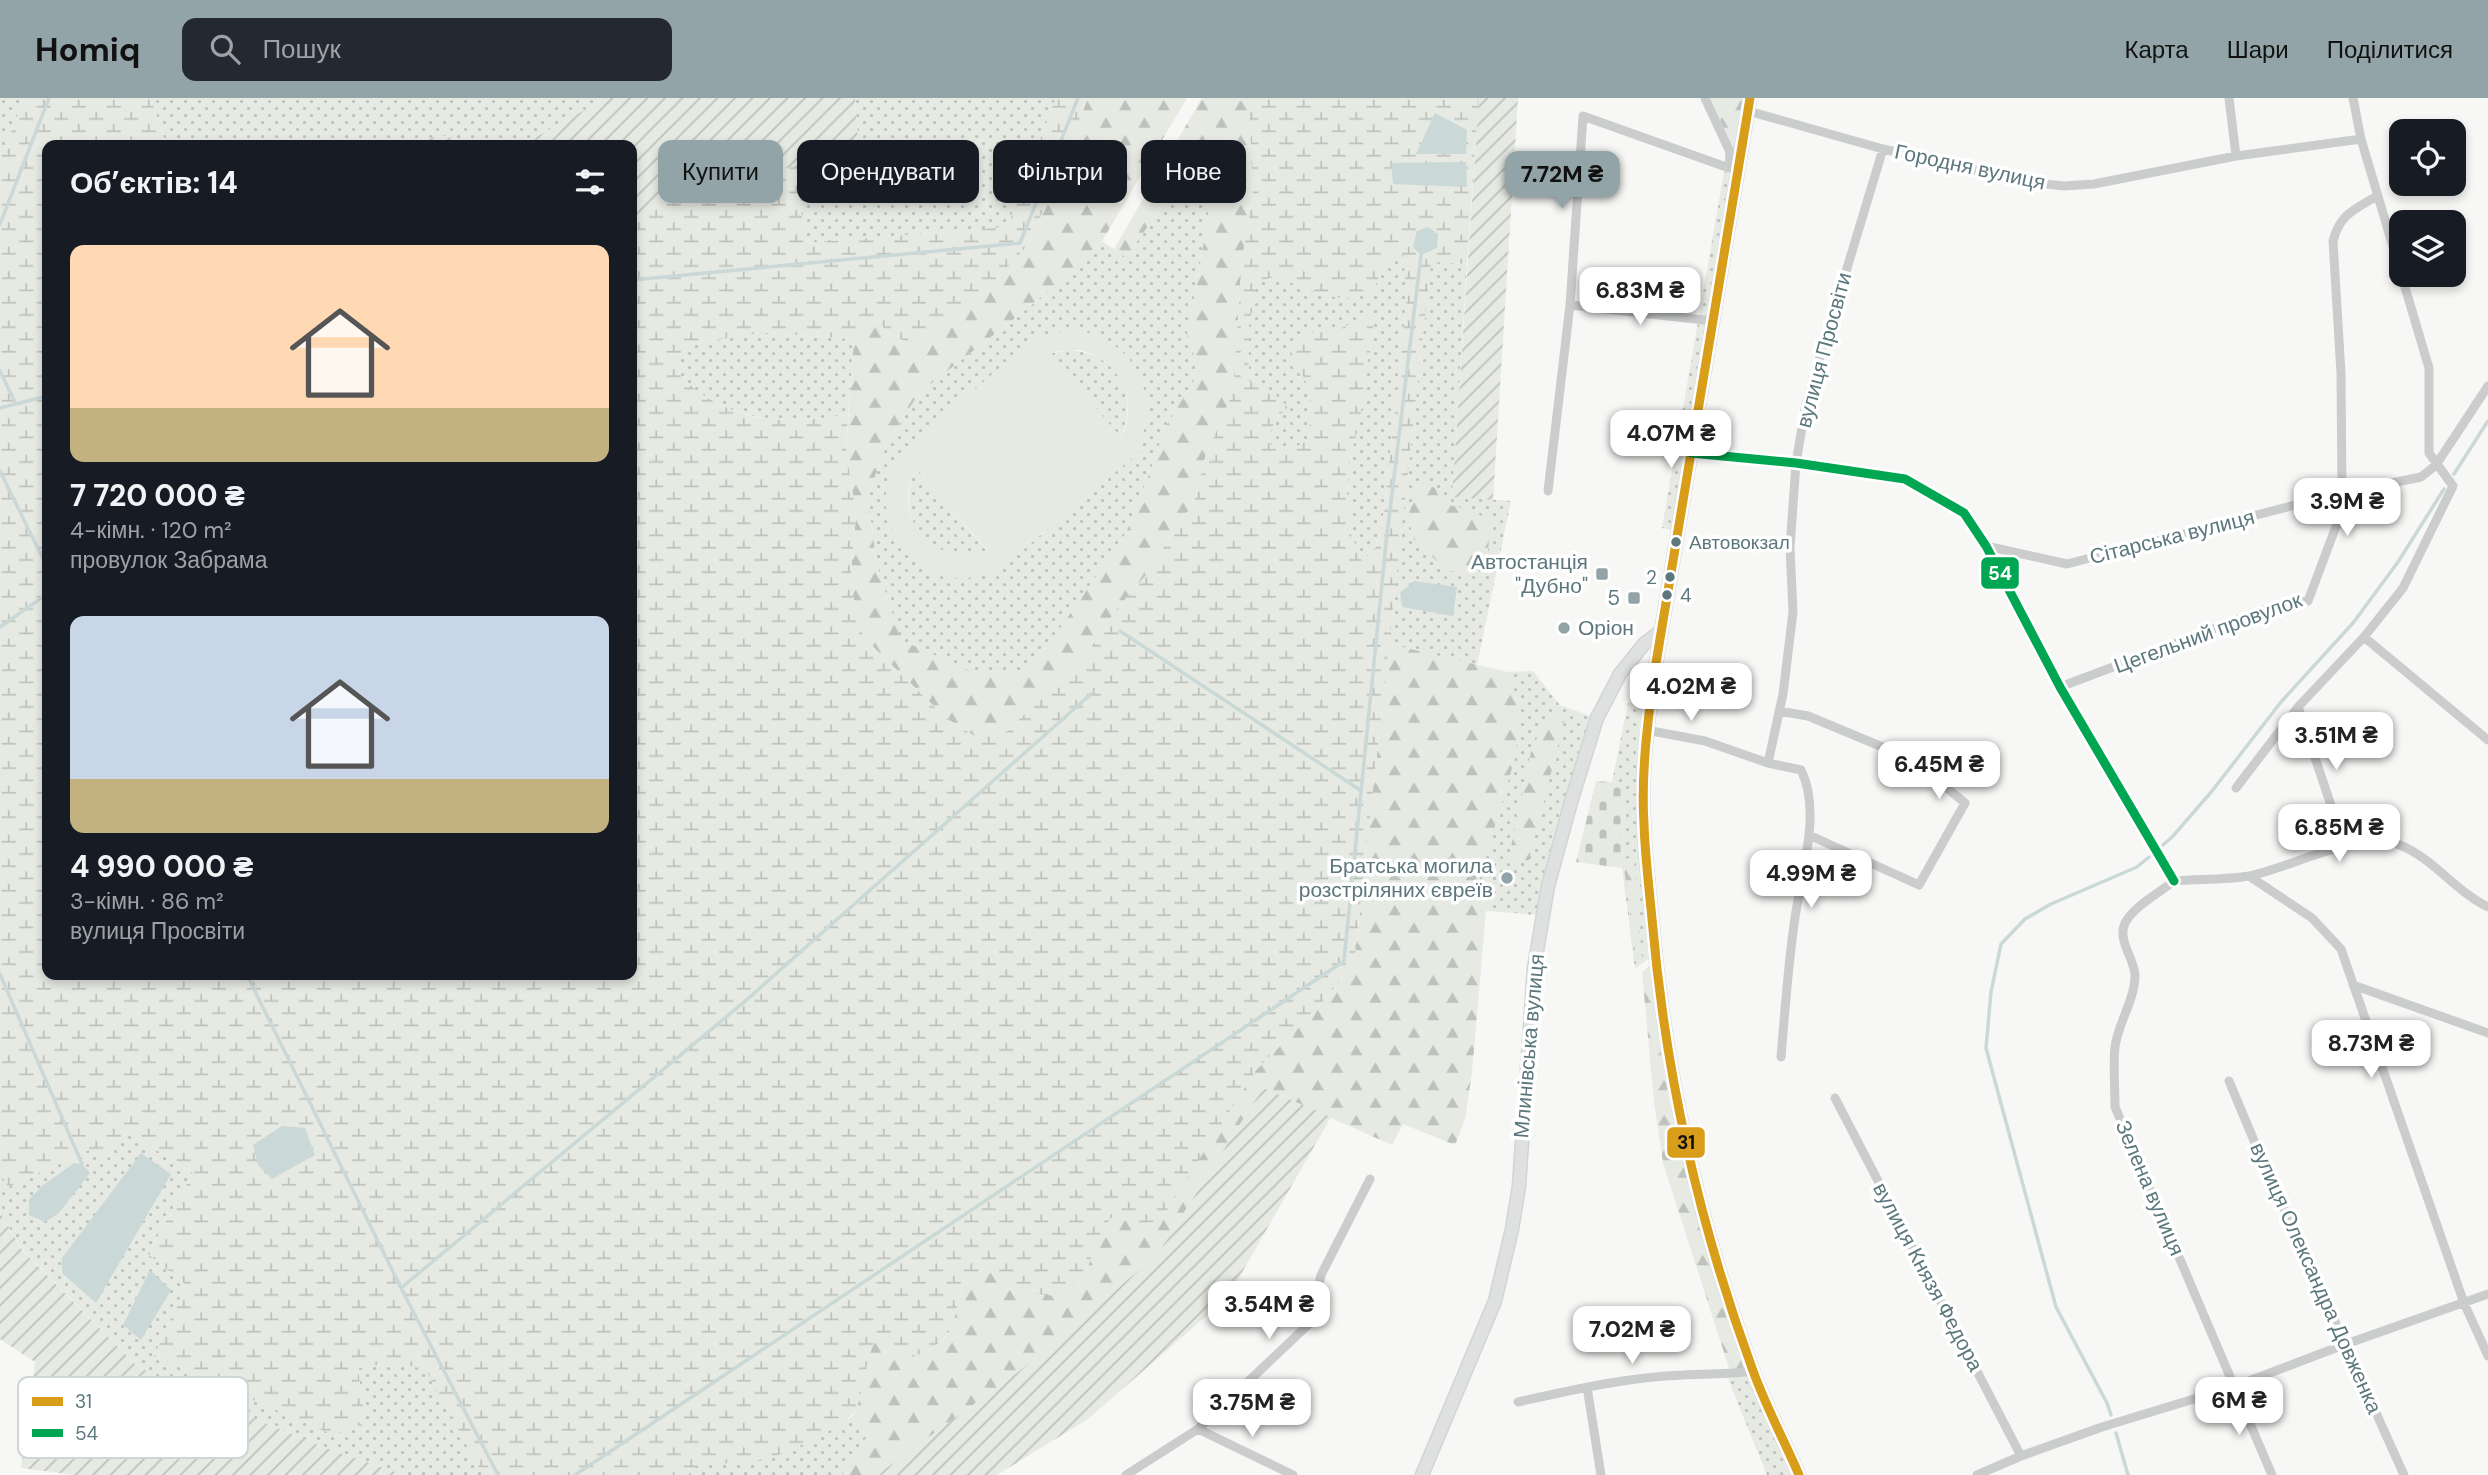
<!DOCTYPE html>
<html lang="uk">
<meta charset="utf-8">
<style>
:root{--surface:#171b24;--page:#242831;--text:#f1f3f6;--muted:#9ea1a6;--accent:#92a4a7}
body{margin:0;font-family:"DM Sans",sans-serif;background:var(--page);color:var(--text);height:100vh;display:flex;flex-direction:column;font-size:26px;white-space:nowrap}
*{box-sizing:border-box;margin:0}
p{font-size:23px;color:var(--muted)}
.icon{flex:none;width:38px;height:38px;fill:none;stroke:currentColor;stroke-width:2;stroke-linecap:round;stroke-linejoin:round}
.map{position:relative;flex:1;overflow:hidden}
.sheet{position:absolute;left:42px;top:42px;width:595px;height:840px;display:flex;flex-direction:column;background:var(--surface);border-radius:14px;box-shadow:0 4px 10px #0003}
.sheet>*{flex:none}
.top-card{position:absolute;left:658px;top:42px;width:665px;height:63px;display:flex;gap:14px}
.fabs{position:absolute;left:2389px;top:21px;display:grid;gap:14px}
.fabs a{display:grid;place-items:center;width:77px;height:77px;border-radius:14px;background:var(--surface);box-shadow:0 4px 10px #0003;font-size:35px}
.price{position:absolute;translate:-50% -60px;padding:0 16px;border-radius:14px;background:#fff;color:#222;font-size:23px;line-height:46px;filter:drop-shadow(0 2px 4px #0008)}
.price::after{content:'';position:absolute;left:50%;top:42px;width:21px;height:16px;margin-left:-10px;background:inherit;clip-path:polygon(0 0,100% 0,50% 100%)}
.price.active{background:var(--accent);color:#111}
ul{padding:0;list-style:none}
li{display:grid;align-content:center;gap:14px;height:371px;padding:0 28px}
li span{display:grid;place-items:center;height:217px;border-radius:14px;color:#555}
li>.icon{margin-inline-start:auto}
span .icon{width:126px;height:126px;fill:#fffc;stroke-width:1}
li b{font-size:30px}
h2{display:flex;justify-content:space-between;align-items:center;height:84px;padding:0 28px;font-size:30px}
.chip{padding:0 24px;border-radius:14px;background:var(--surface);box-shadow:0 4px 10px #0003;font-size:24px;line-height:63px}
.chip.active{background:var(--accent);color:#111}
header{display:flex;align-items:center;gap:42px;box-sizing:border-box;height:98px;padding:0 35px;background:var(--accent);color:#111}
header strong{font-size:33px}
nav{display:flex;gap:38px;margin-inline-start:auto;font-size:24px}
.search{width:490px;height:63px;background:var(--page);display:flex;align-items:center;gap:18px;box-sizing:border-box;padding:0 24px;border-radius:14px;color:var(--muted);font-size:26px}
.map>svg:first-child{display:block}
.grass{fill:url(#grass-dots);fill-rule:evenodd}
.forest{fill:url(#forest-firs)}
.wetland{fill:url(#wetland-marsh);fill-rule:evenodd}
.cemetery{fill:url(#cemetery-stones)}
.garden{fill:url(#garden-furrows)}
.pitch{fill:#e7e9e3;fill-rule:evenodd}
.water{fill:#cad8d7}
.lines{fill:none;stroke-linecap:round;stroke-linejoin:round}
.stream{stroke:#cad8d7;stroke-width:3.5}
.secondary-casing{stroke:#d3d5d5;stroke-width:15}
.street{stroke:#cbcdcd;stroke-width:9}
.secondary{stroke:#dfe1e1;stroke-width:12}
.bus-1-casing{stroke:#fff;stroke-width:14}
.bus-2-casing{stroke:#fff;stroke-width:14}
.bus-1{stroke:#d89d19;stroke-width:9}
.bus-2{stroke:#00a651;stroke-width:9}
.bus-dot{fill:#5c787d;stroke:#fff;stroke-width:2.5}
.poi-dot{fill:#92a4a7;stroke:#fff;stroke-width:2.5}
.labels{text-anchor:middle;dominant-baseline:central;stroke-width:7;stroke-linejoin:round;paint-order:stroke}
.bus-label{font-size:19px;fill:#5c787d;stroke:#fff;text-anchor:start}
.street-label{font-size:21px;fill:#5c787d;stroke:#fff}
.poi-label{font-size:21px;fill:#5c787d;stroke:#fff;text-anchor:end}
.key{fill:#fff;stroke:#ced6d8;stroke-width:2}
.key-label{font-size:19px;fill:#5c787d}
.line-badge{stroke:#fff;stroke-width:2.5}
.badge-label{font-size:19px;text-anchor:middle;font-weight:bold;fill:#fff}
.pale-badge-label{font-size:19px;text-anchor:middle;font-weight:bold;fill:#111}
</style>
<header>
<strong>Homiq</strong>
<div class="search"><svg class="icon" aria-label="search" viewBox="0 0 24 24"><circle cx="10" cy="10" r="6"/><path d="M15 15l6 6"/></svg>Пошук</div>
<nav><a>Карта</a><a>Шари</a><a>Поділитися</a></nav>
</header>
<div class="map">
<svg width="2488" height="1377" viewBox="0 0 2488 1377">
<defs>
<pattern id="grass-dots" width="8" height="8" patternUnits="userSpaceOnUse" patternTransform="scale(1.75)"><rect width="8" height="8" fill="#e7e9e3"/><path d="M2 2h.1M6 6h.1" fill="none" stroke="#bec2bd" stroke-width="1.8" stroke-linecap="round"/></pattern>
<pattern id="forest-firs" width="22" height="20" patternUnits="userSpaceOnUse" patternTransform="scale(1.75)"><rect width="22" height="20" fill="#e7e9e3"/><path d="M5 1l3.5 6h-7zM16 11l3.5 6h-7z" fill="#bec2bd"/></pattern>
<pattern id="wetland-marsh" width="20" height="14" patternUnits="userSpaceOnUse" patternTransform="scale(1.75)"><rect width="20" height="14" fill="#e7e9e3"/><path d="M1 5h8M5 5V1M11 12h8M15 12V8" fill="none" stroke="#bec2bd"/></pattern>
<pattern id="cemetery-stones" width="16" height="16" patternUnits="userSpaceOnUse" patternTransform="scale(1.75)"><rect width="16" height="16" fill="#e7e9e3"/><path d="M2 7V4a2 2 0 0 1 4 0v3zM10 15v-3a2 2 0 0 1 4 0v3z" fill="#bec2bd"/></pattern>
<pattern id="garden-furrows" width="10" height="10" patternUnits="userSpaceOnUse" patternTransform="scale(1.75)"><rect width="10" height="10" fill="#e7e9e3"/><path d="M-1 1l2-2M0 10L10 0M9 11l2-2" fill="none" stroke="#bec2bd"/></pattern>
</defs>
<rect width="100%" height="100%" fill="#f7f7f6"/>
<path class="grass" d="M0 0H24L0 62Z
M151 0H606L538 38 499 47H479L445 38 371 47H166Z
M855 0H1056L1007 129 803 145 798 67 858 41Z
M1195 58 1208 73V116L1198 181 1187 236 1200 274 1165 330 1150 374 1126 435 1054 539 1021 575 968 572 900 542 876 463 868 398 887 345 919 295 1033 206 1102 143 1126 159ZM1081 233C1143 249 1157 299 1138 355L999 472 896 442 899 357 1056 234Z
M1724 74 1730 75 1706 219 1699 218Z
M1397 154 1404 156 1407 200 1382 429 1375 452 1362 463 1351 436 1347 393 1351 355 1360 324 1365 272 1375 234 1369 218 1335 234H1305L1307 284 1312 306 1308 342 1285 355 1267 344 1275 322 1288 309 1249 283 1248 234 1256 185 1276 176 1304 191 1344 201 1372 194 1385 166Z
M1431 163 1467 166 1452 399 1511 403 1477 567 1389 546Z
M1698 224H1705L1671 432 1662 430Z
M754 234 854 241 848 317C795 324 757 327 709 301 700 296 685 285 680 276 678 272 678 264 678 259L691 248Z
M1069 252C1117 255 1141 297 1120 340L1048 256Z
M916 370 988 454C933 470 891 423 916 370Z
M1533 573 1560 607 1592 619 1538 817 1486 813 1477 789 1494 727 1520 615 1508 574Z
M1628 605 1642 606C1631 692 1641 775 1648 861L1635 871 1622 770 1626 685 1612 684Z
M126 1033 193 1075 148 1156 186 1187 154 1258 237 1294 365 1325 358 1270 399 1264 428 1274 483 1377H404L323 1349 173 1287 137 1268 22 1151 0 1114V1074L8 1089 89 1052 105 1064ZM74 1065 82 1066 90 1076 42 1088Z
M1747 1278 1791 1377H1767L1728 1281Z
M853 1318 868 1338 842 1377H688L695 1368 768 1360 818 1339Z"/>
<path class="forest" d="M1088 0H1187L1102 143 1033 206 919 295 887 345 868 398 876 463 901 542 968 572 1021 575 1054 539 1126 435 1150 374 1165 330 1199 274 1187 236 1198 181 1208 116V73L1196 58 1126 160 1114 151 1202 0H1236L1249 8 1253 98 1242 161 1233 295 1205 360 1195 401 1146 477 1116 512 1086 557 1006 634 976 639 946 620 863 539 850 485 856 418 846 352 854 241 875 221 890 236 913 247 970 209 1030 145Z
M1710 0H1743L1734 52Z
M1420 385 1435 390 1442 406 1464 410 1491 422 1487 464 1471 479 1445 471 1412 439 1409 415Z
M1389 546 1508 574 1520 615 1515 660 1477 789 1486 813 1472 974 1465 1022 1455 1047 1403 1026 1392 1047 1263 990 1157 1157 1022 1271 877 1377H842L867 1338 853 1318 861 1297 869 1251 879 1237 910 1260C958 1243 951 1228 963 1183L985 1170 1012 1193 1086 1174 1101 1132 1113 1118 1137 1126 1179 1091 1256 972 1314 914 1354 866Z
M1546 618H1559L1564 624 1529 762 1515 763 1511 749 1531 654Z
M1627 760 1634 761 1642 859 1636 860 1624 770Z
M1649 869C1654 904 1658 940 1664 975 1682 1076 1711 1175 1744 1271L1730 1273 1663 1065 1654 1004 1642 874Z"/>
<path class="wetland" d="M24 0H151L166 47H47V877H632V123L661 105 798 67 804 145 1007 129 1056 0H1088L1030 145 970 209 913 247 890 236 875 221 854 241 754 234 691 248 678 260C678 264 678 272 680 276 686 285 700 296 709 301 757 328 795 324 848 317L846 352 856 418 850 485 863 539 946 620 976 639 1006 634 1086 557 1116 512 1146 477 1195 401 1205 360 1233 294 1242 161 1253 98 1249 8 1236 0H1479L1467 166 1431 164 1354 866 1314 914 1256 972 1160 1123 1137 1126 1113 1118 1101 1133 1086 1174 1055 1198 1012 1193 985 1170 963 1183C951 1228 958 1242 910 1260L879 1237C863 1262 867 1287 855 1313 848 1327 782 1358 765 1361 743 1365 719 1365 696 1368L688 1377H483L427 1274 399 1264 358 1270 365 1325 333 1337 154 1258 186 1187 148 1156 193 1075 126 1033 105 1064 89 1052 8 1089 0 1074V62ZM1392 65H1466L1394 86ZM1397 154 1403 156 1407 200 1382 429 1375 452 1362 463 1351 436 1347 393 1351 355 1360 324 1365 272 1375 234 1369 217 1335 233 1305 234 1291 254C1312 293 1313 299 1308 342L1285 355 1267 344 1275 322 1288 309 1273 294 1249 283 1248 234 1257 185 1276 177 1304 191 1344 201 1372 194 1385 166Z"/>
<path class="cemetery" d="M1596 683 1626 685 1622 770 1576 764Z"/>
<path class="garden" d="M606 0H855L858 41 798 67 661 105 632 123V47H499L538 38Z
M1479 0H1518L1493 402 1452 399Z
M445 38 479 47H371Z
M1263 990 1331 1019 1228 1199 1088 1321 997 1377H877L1022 1271 1157 1157Z
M0 1114 22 1152 137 1268 173 1287 323 1349 404 1377H75L21 1370 35 1264 0 1241Z"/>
<path class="pitch" d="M1081 233C1143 249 1157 299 1138 355L999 472C984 477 968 482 951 480 908 474 879 429 887 387 889 376 894 367 899 357L1035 239 1056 234ZM1079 252C1120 262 1140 302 1121 339L1049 256 1059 253ZM916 370 988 453V454C934 470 889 421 916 370Z"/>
<path class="water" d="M1435 15 1467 32 1466 56H1416Z
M1466 64 1467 89 1393 86 1391 65Z
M1428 129 1438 136 1437 150 1421 157 1413 149 1417 133Z
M1414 483 1457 489 1453 518 1402 509 1400 495Z
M282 1028 305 1030 315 1057 272 1081 258 1067 253 1047Z
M141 1055 171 1076 96 1205 62 1175V1160Z
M74 1065 82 1066 90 1075 59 1115 45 1124 29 1117V1101L42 1088Z
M150 1172 171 1192 141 1242 123 1227Z"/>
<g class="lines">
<path class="stream" d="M0 126 49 0
M632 182 1020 145 1078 0
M0 273 16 306
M0 310 47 298
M0 373 47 469
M2454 376 2488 323
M0 529 47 496
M1120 533 1360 692
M2163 747 2173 738 2212 693 2281 604 2353 525 2398 464 2444 391
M0 876 82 1066
M247 877 401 1190 498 1377
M401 1190 743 905 1091 596
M2111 1317 2107 1305 2056 1209 1986 950 1991 894 2001 846 2025 821 2051 806 2137 769 2149 759
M2116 1335 2128 1377
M575 1377 1344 863 1386 445 1421 157"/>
<defs>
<path id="secondary" d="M1750 0 1653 583C1647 630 1641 678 1644 726 1645 757 1649 789 1652 821 1665 973 1699 1126 1752 1270 1765 1307 1784 1342 1799 1377
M1422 1377 1495 1203 1512 1131 1519 1088 1534 870 1548 788 1571 704 1597 620 1620 576 1644 546 1661 533"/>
</defs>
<use href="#secondary" class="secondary-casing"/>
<path class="street" d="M1705 0 1730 54 1729 70 1733 71
M2229 0 2236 58
M1748 13 1883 51 2027 84 2064 88 2094 86 2236 58 2361 41
M1570 207 1713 223
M1691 355 1796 365 1905 381 1964 415 1986 448 2060 589 2174 783
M1548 393 1570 207 1583 18 1729 70
M1986 448 2067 466 2342 395 2421 379 2436 367 2488 288
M2364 539 2488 642
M2060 589 2280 506 2308 503 2338 423 2342 395 2341 275 2333 143C2340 116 2355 111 2377 98
M2298 609 2345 749
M1779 613 1808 618 1897 655 1899 663 1930 676 1965 705 1919 787 1809 737
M1646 632 1705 643 1768 665 1801 672C1822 713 1801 776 1795 820 1788 866 1785 913 1781 959
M1768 665 1783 596 1793 514 1790 450 1796 365 1806 306 1883 51
M2236 690 2298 609 2364 539 2403 490 2453 388 2429 355V270L2361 41 2353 0
M2249 778 2312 820 2341 851 2464 1205 2488 1258
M2174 783C2159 795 2134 808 2125 825 2117 842 2134 860 2135 877 2135 902 2118 925 2115 949 2113 968 2115 989 2115 1009L2272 1377
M2174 783C2198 781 2225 782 2249 778 2290 770 2361 731 2400 747 2434 761 2455 793 2488 809
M2353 887 2488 935
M2229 983 2260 1057 2404 1377
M1835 1000 2021 1358
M1587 1289 1601 1377
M1518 1304C1572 1292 1628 1279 1683 1277 1708 1275 1728 1277 1753 1273
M1198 1331 1293 1377
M1126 1377 1198 1331 1311 1224 1321 1177 1370 1081
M1977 1377 2021 1358 2102 1329 2233 1289 2346 1246 2488 1196"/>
<use href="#secondary" class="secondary"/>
<defs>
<path id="bus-1" d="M1750 0 1653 583C1647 630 1641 678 1644 726 1645 757 1649 789 1652 821 1665 973 1699 1126 1752 1270 1765 1307 1784 1342 1799 1377"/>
<path id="bus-2" d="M1691 355 1796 365 1905 381 1964 415 1986 448 2060 589 2174 783"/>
</defs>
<use href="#bus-1" class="bus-1-casing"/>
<use href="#bus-2" class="bus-2-casing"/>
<use href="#bus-1" class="bus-1"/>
<use href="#bus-2" class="bus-2"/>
</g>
<g class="bus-dot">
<circle cx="1676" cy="444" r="6"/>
<circle cx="1670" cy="479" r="6"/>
<circle cx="1667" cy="497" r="6"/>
</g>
<g class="poi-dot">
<rect x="1595" y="469" width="14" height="14" rx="3.5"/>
<rect x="1627" y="493" width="14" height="14" rx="3.5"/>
<circle cx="1564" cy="530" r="7"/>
<circle cx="1507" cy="780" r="7"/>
</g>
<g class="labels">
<g class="bus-label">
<text x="1689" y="444">Автовокзал</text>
<text x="1657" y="479" text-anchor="end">2</text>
<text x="1680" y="497">4</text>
</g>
<g class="street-label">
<text transform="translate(1970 69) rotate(12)">Городня вулиця</text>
<text transform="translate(1824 252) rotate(-75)">вулиця Просвіти</text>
<text transform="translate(2172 439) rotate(-14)">Сітарська вулиця</text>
<text transform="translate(2208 535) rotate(-20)">Цегельний провулок</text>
<text transform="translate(1529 948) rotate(-85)">Млинівська вулиця</text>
<text transform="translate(2150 1090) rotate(67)">Зелена вулиця</text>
<text transform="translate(1928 1179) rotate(62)">вулиця Князя Федора</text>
<text transform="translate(2316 1180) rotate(66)">вулиця Олександра Довженка</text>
</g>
<g class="poi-label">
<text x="1588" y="464">Автостанція<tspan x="1588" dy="24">"Дубно"</tspan></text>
<text x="1620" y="500">5</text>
<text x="1578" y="530" text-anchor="start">Оріон</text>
<text x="1493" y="768">Братська могила<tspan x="1493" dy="24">розстріляних євреїв</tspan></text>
</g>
</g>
<rect x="18" y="1279" width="230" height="81" rx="10" class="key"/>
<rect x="32" y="1299" width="31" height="9" fill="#d89d19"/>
<rect x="32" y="1331" width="31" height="8" fill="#00a651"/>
<g class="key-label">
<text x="75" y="1310">31</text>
<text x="75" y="1342">54</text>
</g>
<g class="line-badge">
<rect x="1980" y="458" width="40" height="34" rx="7" fill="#00a651"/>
<rect x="1666" y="1028" width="40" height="33" rx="7" fill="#d89d19"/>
</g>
<g class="badge-label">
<text x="2000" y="482">54</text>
</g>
<g class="pale-badge-label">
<text x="1686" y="1051">31</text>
</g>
</svg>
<div class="fabs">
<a><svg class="icon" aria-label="locate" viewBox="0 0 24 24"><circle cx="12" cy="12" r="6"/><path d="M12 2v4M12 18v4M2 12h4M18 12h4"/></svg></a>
<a><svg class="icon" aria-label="layers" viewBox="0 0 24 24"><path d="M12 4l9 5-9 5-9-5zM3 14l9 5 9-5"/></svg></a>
</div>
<b class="price active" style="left:1562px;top:113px">7.72M ₴</b>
<b class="price" style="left:1640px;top:229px">6.83M ₴</b>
<b class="price" style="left:1671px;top:372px">4.07M ₴</b>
<b class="price" style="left:2347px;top:440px">3.9M ₴</b>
<b class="price" style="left:1691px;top:625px">4.02M ₴</b>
<b class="price" style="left:2336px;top:674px">3.51M ₴</b>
<b class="price" style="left:1939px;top:703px">6.45M ₴</b>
<b class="price" style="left:2339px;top:766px">6.85M ₴</b>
<b class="price" style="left:1811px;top:812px">4.99M ₴</b>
<b class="price" style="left:2371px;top:982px">8.73M ₴</b>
<b class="price" style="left:1269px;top:1243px">3.54M ₴</b>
<b class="price" style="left:1632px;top:1268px">7.02M ₴</b>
<b class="price" style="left:2239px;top:1339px">6M ₴</b>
<b class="price" style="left:1252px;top:1341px">3.75M ₴</b>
<div class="top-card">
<a class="chip active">Купити</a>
<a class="chip">Орендувати</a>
<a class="chip">Фільтри</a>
<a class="chip">Нове</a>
</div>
<section class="sheet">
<h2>Об’єктів: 14<svg class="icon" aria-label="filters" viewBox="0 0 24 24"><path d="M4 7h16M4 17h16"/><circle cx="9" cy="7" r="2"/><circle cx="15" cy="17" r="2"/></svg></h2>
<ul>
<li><span style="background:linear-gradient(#ffd9b3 75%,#c2b280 0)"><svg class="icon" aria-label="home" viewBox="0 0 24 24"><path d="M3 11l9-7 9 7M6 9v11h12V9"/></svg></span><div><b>7 720 000 ₴</b><p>4-кімн. · 120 m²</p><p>провулок Забрама</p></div></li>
<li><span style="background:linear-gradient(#c9d6e8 75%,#c2b280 0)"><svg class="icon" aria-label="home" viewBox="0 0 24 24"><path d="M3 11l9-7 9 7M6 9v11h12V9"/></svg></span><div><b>4 990 000 ₴</b><p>3-кімн. · 86 m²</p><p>вулиця Просвіти</p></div></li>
</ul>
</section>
</div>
